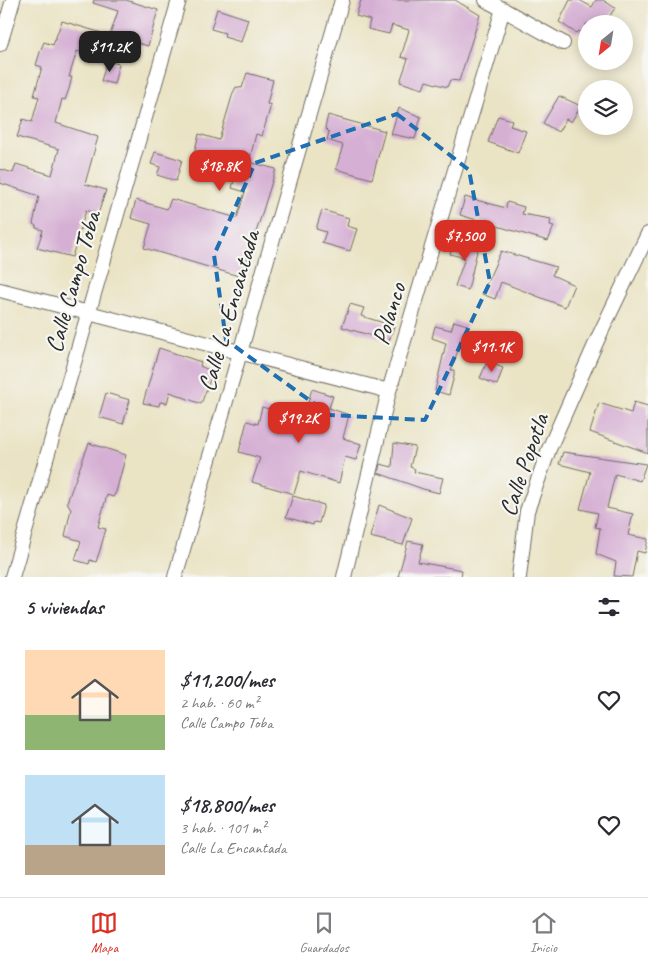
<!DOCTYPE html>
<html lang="es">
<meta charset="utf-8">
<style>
:root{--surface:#fff;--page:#f7f7f7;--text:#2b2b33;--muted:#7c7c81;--line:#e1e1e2;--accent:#d93025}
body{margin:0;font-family:Caveat,sans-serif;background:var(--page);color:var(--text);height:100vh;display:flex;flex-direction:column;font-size:19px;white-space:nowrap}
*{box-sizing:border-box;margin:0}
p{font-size:16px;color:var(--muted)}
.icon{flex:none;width:28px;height:28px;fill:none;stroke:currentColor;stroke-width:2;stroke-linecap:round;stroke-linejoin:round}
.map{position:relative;height:577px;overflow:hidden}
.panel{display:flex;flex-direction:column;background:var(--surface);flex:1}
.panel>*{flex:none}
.needle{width:32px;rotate:210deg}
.buttons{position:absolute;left:578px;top:15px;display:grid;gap:10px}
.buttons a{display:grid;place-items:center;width:55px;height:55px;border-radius:50%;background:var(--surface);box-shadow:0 2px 12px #0003;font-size:25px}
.price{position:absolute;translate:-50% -42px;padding:0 11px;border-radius:10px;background:var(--accent);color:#fff;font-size:16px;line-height:32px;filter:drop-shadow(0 1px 2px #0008)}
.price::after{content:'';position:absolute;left:50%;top:30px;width:15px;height:11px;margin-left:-8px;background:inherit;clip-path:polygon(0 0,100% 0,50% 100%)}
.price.selected{background:#222;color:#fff}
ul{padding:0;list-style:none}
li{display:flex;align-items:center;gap:15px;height:125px;padding:0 25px}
li span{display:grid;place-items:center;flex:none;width:140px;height:100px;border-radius:0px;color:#555}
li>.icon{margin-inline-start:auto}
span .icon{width:60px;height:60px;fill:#fffc;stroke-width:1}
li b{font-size:21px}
h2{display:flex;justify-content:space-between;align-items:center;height:60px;padding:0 25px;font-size:21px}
.menu{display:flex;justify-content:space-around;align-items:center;height:70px;border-top:1px solid var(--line);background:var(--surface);font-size:14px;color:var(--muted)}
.menu a{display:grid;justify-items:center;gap:2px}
.menu .selected{color:var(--accent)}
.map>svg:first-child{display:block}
.building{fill:#d6b0d4}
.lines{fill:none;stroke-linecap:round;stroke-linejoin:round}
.street-casing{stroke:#6e6b61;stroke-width:16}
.street{stroke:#fff;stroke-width:14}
.marked{fill:none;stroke:#1f6fb2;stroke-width:4;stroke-dasharray:10 6;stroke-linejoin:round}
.labels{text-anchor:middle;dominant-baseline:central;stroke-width:4.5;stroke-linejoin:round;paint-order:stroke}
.street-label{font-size:25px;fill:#2b2b2b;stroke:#f6f6f2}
</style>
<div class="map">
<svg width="648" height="577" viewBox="0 0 648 577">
<rect width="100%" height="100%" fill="#f6f6f2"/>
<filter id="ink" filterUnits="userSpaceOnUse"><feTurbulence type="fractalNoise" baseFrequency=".02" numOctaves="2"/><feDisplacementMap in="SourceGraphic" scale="10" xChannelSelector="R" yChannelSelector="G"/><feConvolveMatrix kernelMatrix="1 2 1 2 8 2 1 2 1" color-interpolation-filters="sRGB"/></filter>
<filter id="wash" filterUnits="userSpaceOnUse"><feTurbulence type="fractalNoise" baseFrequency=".0096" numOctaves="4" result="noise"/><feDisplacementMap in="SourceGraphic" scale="20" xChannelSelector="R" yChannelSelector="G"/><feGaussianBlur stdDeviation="1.12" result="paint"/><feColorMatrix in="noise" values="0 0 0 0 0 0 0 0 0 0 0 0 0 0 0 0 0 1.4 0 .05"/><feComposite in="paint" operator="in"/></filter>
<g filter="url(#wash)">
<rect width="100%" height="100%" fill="#eae3c4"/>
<g id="blocks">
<path class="building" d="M94 0H126L158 10 148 46 110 35 118 11 93 3Z
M361 0H455L480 15 459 81 450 80 447 87 426 81 423 89 400 82 408 59 401 57 409 30 392 25 389 34 368 29 370 20 356 16Z
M570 0H579L592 7 596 0H603L615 8 606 22 599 18 596 24H586V36L578 31 576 33 559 22Z
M217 9 248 19 241 42 224 37 225 33 211 29Z
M62 21 112 36 105 60 77 51 69 77H72L69 89 65 100 62 99 56 123 98 137 85 184 106 190 98 214 86 210 72 257 37 248 43 230 36 228V226L33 224 39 196 0 183V169L13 173 16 164 52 175 59 149 17 137 23 119 32 122 39 97 34 96 42 67 36 65 41 49 44 42 53 45Z
M107 61 119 64 114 84 101 81Z
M247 73 273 80 267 104 271 105 262 136 256 134 249 162 276 169 242 277 144 248 151 224 131 218 136 200 167 209 171 199 237 218 245 192 232 188 236 173 213 168V162L193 157 199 134 219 140 233 93 236 87 242 88Z
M559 96 581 106 571 122 566 119 558 132 543 123Z
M399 108 421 117 415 139 391 134Z
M328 115 385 131 372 179 336 169 343 145 327 140 329 132 325 128Z
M498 116 512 120 510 126 526 131 518 153 488 142Z
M155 152 182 160 176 181 157 175 160 167 151 164Z
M465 197 506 208 507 202 524 207 522 214 551 219 550 225 554 226 548 241 460 215Z
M322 210 349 218 347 226 357 229 350 251 322 243 326 232 316 229Z
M454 240 478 247 468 290 455 286 465 258 450 254Z
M501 251 556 267 552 275 574 285 565 307 501 282 495 299 482 294Z
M350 304 364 308 361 316 394 326 389 341 342 327Z
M454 321 467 325 451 370H454V376L449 395 435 391 446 343 432 338 435 326 451 330Z
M159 348 201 362 200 366 213 372 201 404 170 392 167 403 160 402 159 406 143 403Z
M487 362 503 368 497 385 480 378Z
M312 389 333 396 329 408 349 415 343 438 361 444 356 460 345 457 339 483 301 471 294 494 252 482 260 458 239 452 247 421 258 424 262 407 303 419Z
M106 393 130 400 123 424 99 417Z
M634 402 648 406V453L590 432 599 403 631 413Z
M89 443 126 455 116 492 113 497 107 495 98 527 106 529 100 550 96 562 90 560 89 564 75 560 81 541 65 536 71 509 67 502Z
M394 443 415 447 410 467 415 469 414 472 443 478 439 493 423 489 378 473 380 464 392 467Z
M563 452 646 464 640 481 615 474 607 508 633 514 628 535 648 539 645 553 637 551 632 577 614 576 616 562 596 554 600 528 595 527 598 513 580 509 590 472 559 464Z
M293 496 324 505 319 523 314 522 313 525 286 517Z
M379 505 412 518 403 545 370 537Z
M408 541 423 544 418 562 462 570 461 577H398Z"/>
</g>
</g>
<g filter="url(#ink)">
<use href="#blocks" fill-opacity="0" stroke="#6e6b61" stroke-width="1"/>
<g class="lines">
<defs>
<path id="street" d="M486 0 563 43
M0 44 13 0
M0 290 389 391
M12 577 179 0
M175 577 342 0
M344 577 389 391 503 9
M519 577 527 511 549 449 599 336 648 234"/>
</defs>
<use href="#street" class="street-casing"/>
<use href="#street" class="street"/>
</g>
</g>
<path class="marked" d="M397 114 469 170 490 282 425 420 330 415 226 340 214 255 255 163Z"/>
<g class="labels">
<g class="street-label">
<text transform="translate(73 282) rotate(-74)">Calle Campo Toba</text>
<text transform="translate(229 311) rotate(-74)">Calle La Encantada</text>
<text transform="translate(389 314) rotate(-73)">Polanco</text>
<text transform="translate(524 465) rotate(-71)">Calle Popotla</text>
</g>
</g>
</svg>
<div class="buttons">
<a><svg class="needle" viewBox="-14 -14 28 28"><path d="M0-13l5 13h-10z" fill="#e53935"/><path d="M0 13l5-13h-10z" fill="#7c7c81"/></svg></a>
<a><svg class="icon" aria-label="layers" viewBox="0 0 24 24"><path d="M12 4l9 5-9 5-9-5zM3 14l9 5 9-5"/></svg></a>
</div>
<b class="price selected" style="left:110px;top:73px">$11.2K</b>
<b class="price" style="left:220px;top:192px">$18.8K</b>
<b class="price" style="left:465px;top:262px">$7,500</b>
<b class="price" style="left:492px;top:373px">$11.1K</b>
<b class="price" style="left:299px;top:444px">$19.2K</b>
</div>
<section class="panel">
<h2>5 viviendas<svg class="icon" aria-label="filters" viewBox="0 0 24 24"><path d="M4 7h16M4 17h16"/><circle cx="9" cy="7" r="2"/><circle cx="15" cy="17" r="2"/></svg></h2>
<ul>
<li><span style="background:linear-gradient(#ffd9b3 65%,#8fb573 0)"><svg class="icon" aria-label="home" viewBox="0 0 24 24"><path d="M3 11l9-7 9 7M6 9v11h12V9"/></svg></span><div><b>$11,200/mes</b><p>2 hab. · 60 m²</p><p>Calle Campo Toba</p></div><svg class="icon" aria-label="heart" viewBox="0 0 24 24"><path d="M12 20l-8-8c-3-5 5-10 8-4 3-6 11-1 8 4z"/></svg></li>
<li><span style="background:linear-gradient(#bfe0f5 70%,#b9a48a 0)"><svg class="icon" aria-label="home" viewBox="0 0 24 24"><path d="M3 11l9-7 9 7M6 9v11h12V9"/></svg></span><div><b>$18,800/mes</b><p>3 hab. · 101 m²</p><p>Calle La Encantada</p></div><svg class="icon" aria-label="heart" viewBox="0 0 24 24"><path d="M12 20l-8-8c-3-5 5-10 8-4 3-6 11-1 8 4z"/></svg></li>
</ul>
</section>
<nav class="menu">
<a class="selected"><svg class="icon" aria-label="map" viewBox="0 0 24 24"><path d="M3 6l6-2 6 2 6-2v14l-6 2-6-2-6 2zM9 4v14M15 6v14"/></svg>Mapa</a>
<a><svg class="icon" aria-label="saved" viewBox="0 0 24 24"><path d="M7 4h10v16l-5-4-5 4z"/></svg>Guardados</a>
<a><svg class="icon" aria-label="home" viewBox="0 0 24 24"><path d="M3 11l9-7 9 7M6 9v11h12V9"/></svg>Inicio</a>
</nav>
